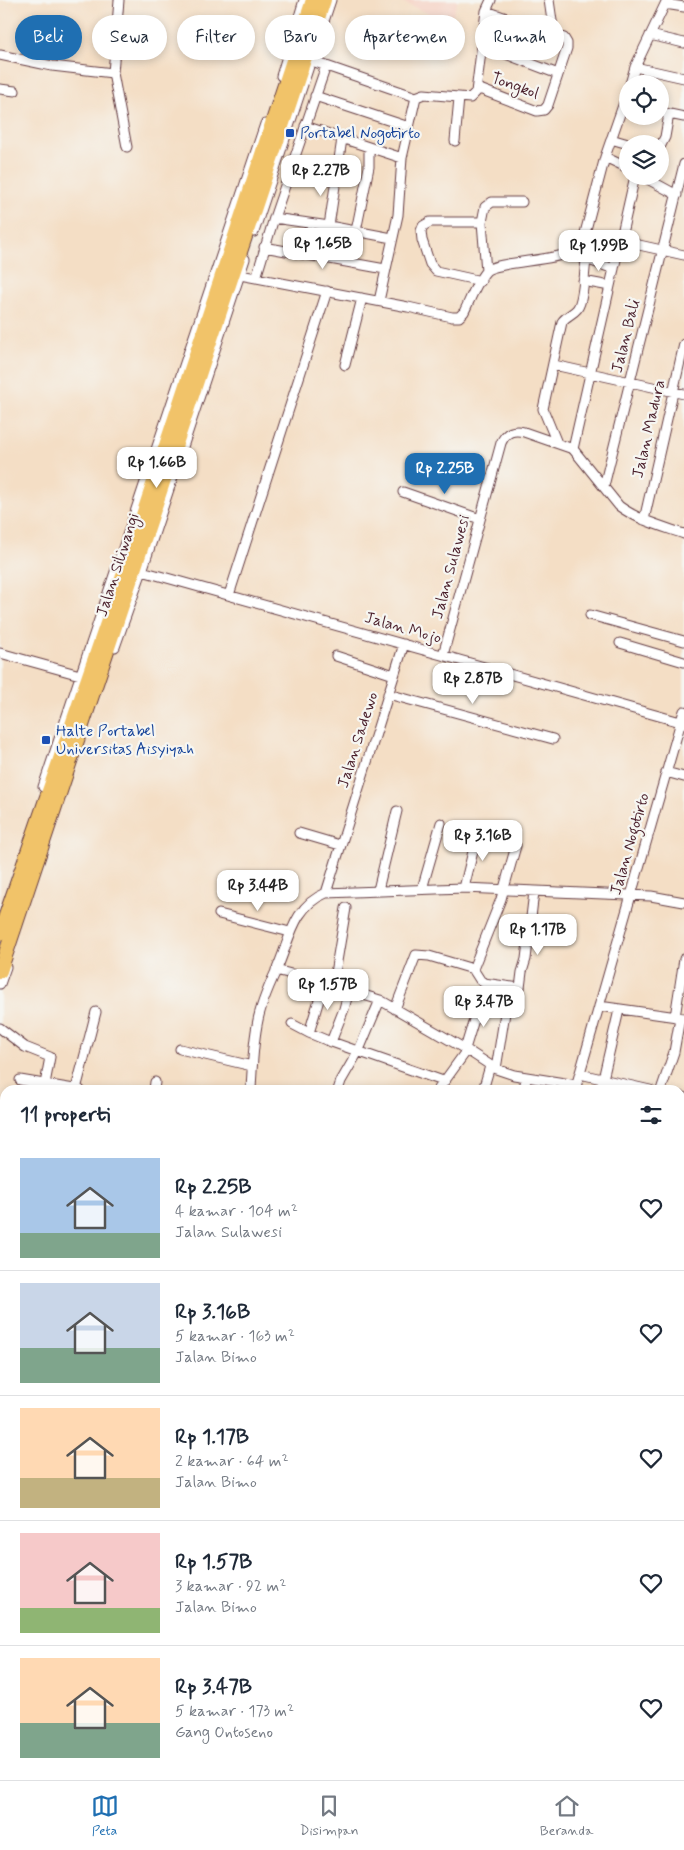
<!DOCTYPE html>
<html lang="id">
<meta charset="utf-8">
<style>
:root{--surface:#fff;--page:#f2f2f3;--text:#1f2937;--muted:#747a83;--line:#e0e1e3;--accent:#1f6fb2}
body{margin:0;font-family:Mynerve,sans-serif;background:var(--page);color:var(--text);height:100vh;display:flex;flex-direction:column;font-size:19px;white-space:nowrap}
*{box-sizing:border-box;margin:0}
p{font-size:16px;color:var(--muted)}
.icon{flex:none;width:28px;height:28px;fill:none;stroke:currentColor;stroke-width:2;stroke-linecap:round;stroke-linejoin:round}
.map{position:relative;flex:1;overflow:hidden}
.details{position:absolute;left:0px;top:1085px;width:685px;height:695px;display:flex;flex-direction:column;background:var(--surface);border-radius:15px 15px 0 0;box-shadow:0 2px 8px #0003}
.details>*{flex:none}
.guide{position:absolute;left:15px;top:15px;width:655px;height:45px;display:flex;gap:10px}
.buttons{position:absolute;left:619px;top:75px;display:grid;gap:10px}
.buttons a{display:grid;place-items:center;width:50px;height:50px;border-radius:50%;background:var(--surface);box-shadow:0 2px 8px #0003;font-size:25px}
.price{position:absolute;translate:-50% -42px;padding:0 11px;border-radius:10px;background:#fff;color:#222;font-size:16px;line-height:32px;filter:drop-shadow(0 1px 2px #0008)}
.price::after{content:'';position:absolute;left:50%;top:30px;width:15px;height:11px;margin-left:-8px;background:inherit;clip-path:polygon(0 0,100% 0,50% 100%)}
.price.active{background:var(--accent);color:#fff}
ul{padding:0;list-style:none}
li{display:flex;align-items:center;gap:15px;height:125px;padding:0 20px}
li+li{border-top:1px solid var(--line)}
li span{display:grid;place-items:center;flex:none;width:140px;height:100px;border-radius:0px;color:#555}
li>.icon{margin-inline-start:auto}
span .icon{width:60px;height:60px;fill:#fffc;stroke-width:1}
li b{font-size:21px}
h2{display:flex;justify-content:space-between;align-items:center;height:60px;padding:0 20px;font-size:21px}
.pill{padding:0 18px;border-radius:22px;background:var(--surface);box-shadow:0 2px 8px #0003;font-size:18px;line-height:45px}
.pill.active{background:var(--accent);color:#fff}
.tab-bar{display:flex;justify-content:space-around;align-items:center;height:70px;border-top:1px solid var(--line);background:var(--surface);font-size:14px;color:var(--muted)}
.tab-bar a{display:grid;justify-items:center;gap:2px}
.tab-bar .active{color:var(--accent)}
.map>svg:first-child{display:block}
.built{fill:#f6d2c4}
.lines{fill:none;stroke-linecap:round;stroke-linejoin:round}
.stream{stroke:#56b0d3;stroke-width:2.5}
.minor-casing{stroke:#643c42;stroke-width:11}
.highway-casing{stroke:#643c42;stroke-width:16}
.minor{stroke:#fff;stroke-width:9}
.highway{stroke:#f1c369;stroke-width:14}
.transit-dot{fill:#1a4fb4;stroke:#f6f6f2;stroke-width:2}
.labels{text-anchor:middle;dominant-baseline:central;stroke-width:4.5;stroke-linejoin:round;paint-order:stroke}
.street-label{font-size:16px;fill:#4a1f2b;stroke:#f6f6f2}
.transit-label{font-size:16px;fill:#164399;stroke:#f6f6f2;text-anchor:start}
</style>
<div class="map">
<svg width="684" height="1780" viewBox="0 0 684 1780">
<rect width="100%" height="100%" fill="#f6f6f2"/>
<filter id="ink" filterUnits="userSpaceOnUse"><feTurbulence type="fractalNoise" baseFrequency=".02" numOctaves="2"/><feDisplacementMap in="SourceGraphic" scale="10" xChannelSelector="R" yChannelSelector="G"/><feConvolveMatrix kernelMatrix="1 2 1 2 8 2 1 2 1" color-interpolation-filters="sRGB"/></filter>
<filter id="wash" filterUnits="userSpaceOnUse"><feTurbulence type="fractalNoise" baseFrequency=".0096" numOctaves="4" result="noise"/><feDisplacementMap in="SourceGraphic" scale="20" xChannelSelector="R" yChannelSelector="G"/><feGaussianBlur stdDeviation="1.12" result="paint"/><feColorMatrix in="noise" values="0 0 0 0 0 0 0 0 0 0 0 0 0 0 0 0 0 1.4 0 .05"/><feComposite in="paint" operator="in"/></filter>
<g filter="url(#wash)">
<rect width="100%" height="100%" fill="#f4dec5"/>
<path class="built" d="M398 0H458L450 23Z"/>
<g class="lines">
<path class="stream" d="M680 1519 684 1520
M680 1557 684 1555
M480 1780 485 1775"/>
</g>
</g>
<g filter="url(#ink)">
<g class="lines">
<defs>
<path id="minor" d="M119 0 113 73 127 147
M549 0 554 35
M665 4 684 7
M650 35 684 43
M482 45 558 74
M0 55 52 66 113 73
M312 61 416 97
M635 67 684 78
M281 76 304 0
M630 84 635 67 667 0
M477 88 537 111 544 110 548 105 567 48V43L564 38 486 11
M0 89 15 91
M315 96 409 127
M416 97 424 94 470 98 476 92 486 11 491 0
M660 112 684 117
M305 126 402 158
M611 139 628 144
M455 141 459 98
M660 147 665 137 669 114
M605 157 628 168
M642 176 677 195
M274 218 329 226 342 139
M329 226 392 238
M356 231 369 167V148
M254 232 331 0
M621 241 684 255
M264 247 385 269
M569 253 614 269
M486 271 482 222 485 207 492 202H522
M240 275 408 307 452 317H459L464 312C469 302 478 279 486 271 495 262 551 261 568 253 575 251 580 243 584 237L605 157 628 91
M256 278 274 218 326 66
M481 281 436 271 430 264 422 240 421 231 423 226 430 222H482
M583 281 610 286
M379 301 398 215 402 158 416 97
M345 365 362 298
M554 365 684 394
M557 443 543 409 562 322C566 316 573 314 577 309 584 300 584 272 586 261
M573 449 635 176
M604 486 684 164
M403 492 480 519
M644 520 684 344
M142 571 684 723
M229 595 327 291
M590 615 684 641
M620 643 684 662
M115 647 142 571 245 259
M0 653 80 675
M443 655 501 443C506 432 513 429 524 432L573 449 619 506C638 520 661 526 684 534
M336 656 394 675
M388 694 553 739
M666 772 684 777
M43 787 265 124
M299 833 340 845
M464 888 478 831
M422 889 441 823
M378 890 397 811
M326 893 404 644
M219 914 290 932
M473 969 480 980 484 983 520 988 522 972 526 959 534 892
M473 969 501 899 516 846
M276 970 314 980 380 1000 467 1050 496 1069 514 1075 577 1085
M0 984 6 967
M333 985 346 908
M599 1006 684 1018
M395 1009 416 955 429 956 473 969
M675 1017 684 959
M292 1024 309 1033 326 1040 443 1081
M0 1028 25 1047 50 1057 45 1084
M309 1033 324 983
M331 1042 344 1009 349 990
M180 1049 252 1066
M465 1049 480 1000
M496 1069 509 988
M580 1074 650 1090
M603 1079 619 1010
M20 1080 80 1090
M76 1089 96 1012
M154 1090 155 1082
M251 1090C252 1068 253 1047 257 1025 260 1006 268 988 276 971 290 941 292 907 326 893L464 888 651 896 684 902
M338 1090 341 1081 359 1050 380 1000
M438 1090 467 1050
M483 1090 490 1066
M523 1090 527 1077
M575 1090 684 711
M661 1090 674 1052 680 1018
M680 1096 684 1097
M680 1121 684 1108
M0 1142H5
M680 1236H684
M680 1273 683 1274 680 1291
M0 1287 5 1288
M680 1304 684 1306
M680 1393 684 1395
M0 1675 5 1676
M665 1775 684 1778
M61 1780 62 1775
M379 1780 381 1775
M579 1780 580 1775
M630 1780 631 1775"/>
<path id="highway" d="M0 933 114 603 313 0
M0 971 324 0"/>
</defs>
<use href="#minor" class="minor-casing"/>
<use href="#highway" class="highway-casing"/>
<use href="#minor" class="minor"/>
<use href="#highway" class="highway"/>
</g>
</g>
<g class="transit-dot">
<rect x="285" y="128" width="10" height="10" rx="2.5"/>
<rect x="41" y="735" width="10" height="10" rx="2.5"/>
</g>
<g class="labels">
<g class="street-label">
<text transform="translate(515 86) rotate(20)">Tongkol</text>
<text transform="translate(626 336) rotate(-76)">Jalan Bali</text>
<text transform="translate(649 429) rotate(-77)">Jalan Madura</text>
<text transform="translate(118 565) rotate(-72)">Jalan Siliwangi</text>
<text transform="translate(451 567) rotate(-75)">Jalan Sulawesi</text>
<text transform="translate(403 628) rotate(16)">Jalan Mojo</text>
<text transform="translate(358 740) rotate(-72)">Jalan Sadewo</text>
<text transform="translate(630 844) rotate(-74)">Jalan Nogotirto</text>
</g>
<g class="transit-label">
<text x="300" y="133">Portabel Nogotirto</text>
<text x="56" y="731">Halte Portabel<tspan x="56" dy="18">Universitas Aisyiyah</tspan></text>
</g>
</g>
</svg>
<div class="buttons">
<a><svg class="icon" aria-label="locate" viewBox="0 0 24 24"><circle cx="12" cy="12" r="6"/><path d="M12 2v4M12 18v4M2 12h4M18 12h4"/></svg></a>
<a><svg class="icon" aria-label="layers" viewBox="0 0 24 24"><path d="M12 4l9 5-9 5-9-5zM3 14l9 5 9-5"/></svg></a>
</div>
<b class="price" style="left:321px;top:197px">Rp 2.27B</b>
<b class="price" style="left:323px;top:270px">Rp 1.65B</b>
<b class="price" style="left:599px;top:272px">Rp 1.99B</b>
<b class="price" style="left:157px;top:489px">Rp 1.66B</b>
<b class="price active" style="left:445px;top:495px">Rp 2.25B</b>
<b class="price" style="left:473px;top:705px">Rp 2.87B</b>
<b class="price" style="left:483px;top:862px">Rp 3.16B</b>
<b class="price" style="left:258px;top:912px">Rp 3.44B</b>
<b class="price" style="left:538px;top:956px">Rp 1.17B</b>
<b class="price" style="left:328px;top:1011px">Rp 1.57B</b>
<b class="price" style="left:484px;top:1028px">Rp 3.47B</b>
<div class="guide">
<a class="pill active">Beli</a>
<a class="pill">Sewa</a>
<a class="pill">Filter</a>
<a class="pill">Baru</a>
<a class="pill">Apartemen</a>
<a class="pill">Rumah</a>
</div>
<section class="details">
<h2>11 properti<svg class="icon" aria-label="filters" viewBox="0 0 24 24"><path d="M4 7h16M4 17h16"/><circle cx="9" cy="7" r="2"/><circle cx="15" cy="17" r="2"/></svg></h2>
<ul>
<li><span style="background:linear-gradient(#a9c7e8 75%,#7fa58c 0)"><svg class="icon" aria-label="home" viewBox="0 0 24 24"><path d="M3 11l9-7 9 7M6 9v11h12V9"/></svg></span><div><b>Rp 2.25B</b><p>4 kamar · 104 m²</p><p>Jalan Sulawesi</p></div><svg class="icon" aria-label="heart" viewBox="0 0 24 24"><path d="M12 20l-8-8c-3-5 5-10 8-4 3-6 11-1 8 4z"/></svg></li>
<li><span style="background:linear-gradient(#c9d6e8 65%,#7fa58c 0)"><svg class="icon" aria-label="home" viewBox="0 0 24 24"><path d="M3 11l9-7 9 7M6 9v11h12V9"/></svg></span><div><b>Rp 3.16B</b><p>5 kamar · 163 m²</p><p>Jalan Bimo</p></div><svg class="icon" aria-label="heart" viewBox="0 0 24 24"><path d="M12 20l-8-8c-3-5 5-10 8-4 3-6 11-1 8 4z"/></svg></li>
<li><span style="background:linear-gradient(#ffd9b3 70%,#c2b280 0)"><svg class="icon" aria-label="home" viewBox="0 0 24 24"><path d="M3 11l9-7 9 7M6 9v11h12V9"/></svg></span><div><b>Rp 1.17B</b><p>2 kamar · 64 m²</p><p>Jalan Bimo</p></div><svg class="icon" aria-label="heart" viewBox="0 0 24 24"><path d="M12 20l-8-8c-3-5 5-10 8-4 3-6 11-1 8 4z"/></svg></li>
<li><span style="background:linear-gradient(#f6c9c9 75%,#8fb573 0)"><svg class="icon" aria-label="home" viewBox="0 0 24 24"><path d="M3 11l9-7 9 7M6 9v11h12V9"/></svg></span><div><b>Rp 1.57B</b><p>3 kamar · 92 m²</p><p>Jalan Bimo</p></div><svg class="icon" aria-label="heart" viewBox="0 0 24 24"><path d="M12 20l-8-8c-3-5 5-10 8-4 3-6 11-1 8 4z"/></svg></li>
<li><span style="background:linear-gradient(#ffd9b3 65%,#7fa58c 0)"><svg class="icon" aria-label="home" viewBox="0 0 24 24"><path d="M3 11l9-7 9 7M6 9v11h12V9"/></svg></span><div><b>Rp 3.47B</b><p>5 kamar · 173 m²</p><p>Gang Ontoseno</p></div><svg class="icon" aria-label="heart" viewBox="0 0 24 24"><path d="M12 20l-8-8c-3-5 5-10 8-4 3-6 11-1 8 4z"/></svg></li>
</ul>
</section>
</div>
<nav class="tab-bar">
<a class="active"><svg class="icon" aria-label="map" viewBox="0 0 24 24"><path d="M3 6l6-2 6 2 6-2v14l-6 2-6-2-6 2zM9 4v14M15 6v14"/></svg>Peta</a>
<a><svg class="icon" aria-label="saved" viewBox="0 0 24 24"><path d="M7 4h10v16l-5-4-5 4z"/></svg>Disimpan</a>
<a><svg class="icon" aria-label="home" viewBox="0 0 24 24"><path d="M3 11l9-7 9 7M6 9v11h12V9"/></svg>Beranda</a>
</nav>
